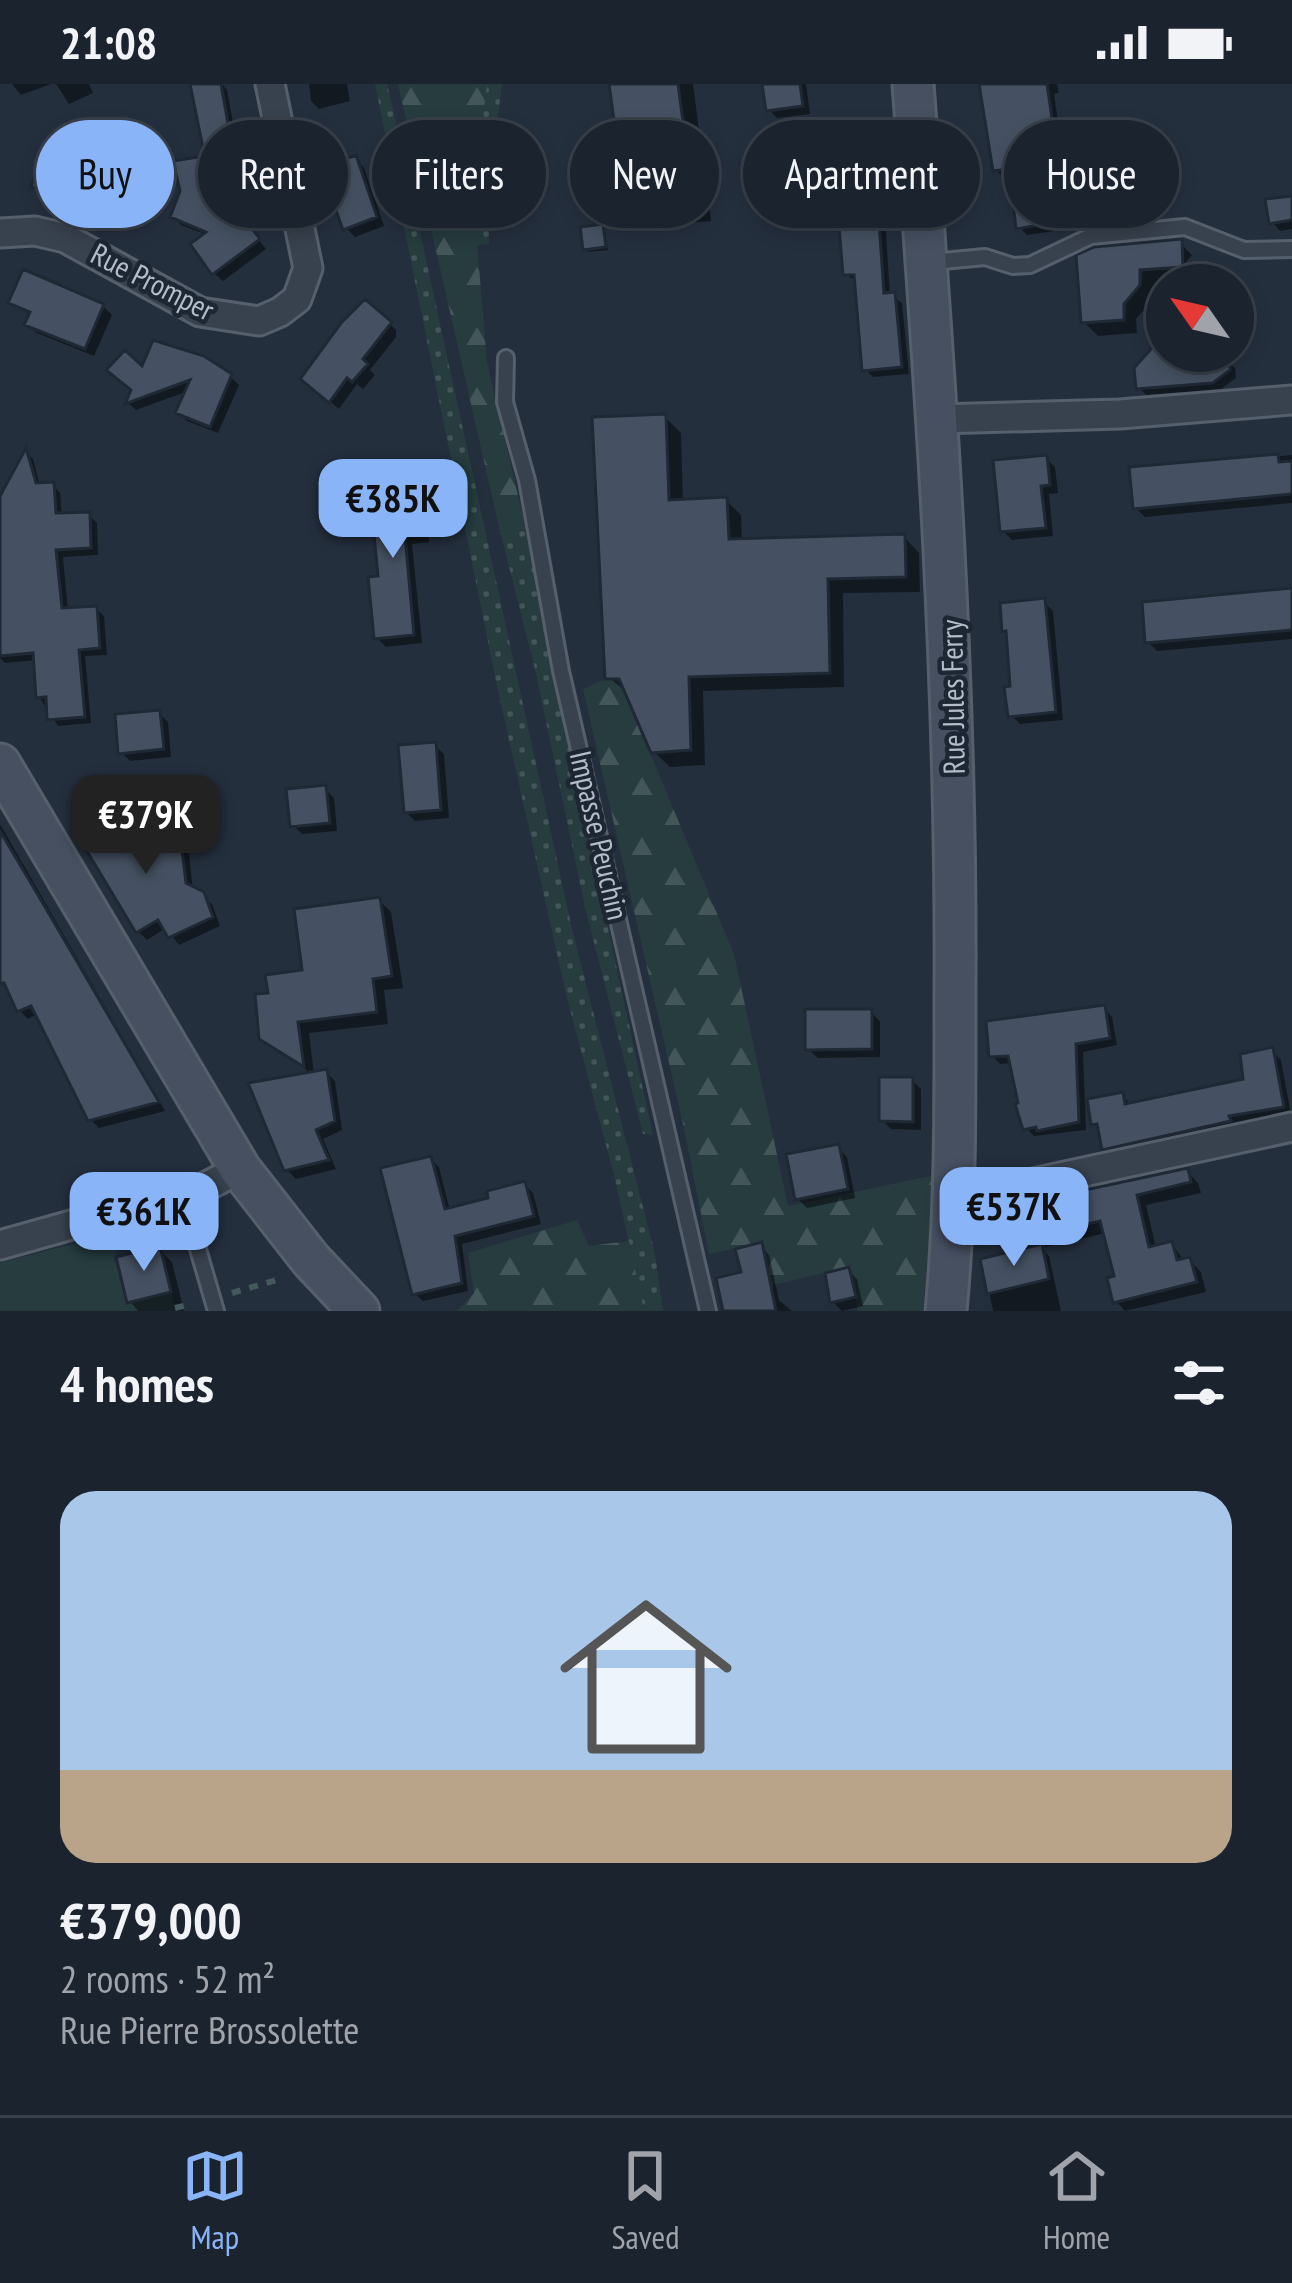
<!DOCTYPE html>
<meta charset="utf-8">
<style>
:root{--surface:#1b232e;--page:#242b36;--text:#f1f3f6;--muted:#a0a4aa;--line:#39404a;--accent:#8ab4f8}
body{margin:0;font-family:"PT Sans Narrow",sans-serif;background:var(--page);color:var(--text);height:100vh;display:flex;flex-direction:column;font-size:45px;white-space:nowrap}
*{box-sizing:border-box;margin:0}
p{font-size:39px;color:var(--muted)}
.icon{flex:none;width:66px;height:66px;fill:none;stroke:currentColor;stroke-width:2;stroke-linecap:round;stroke-linejoin:round}
.map{position:relative;height:1227px;overflow:hidden}
.sheet{display:flex;flex-direction:column;background:var(--surface);flex:1}
.sheet>*{flex:none}
.banner{position:absolute;left:36px;top:36px;width:1221px;height:108px;display:flex;gap:24px}
.needle{width:78px;rotate:304deg}
.tools{position:absolute;left:1146px;top:180px;display:grid;gap:24px}
.tools a{display:grid;place-items:center;width:108px;height:108px;border-radius:50%;background:var(--surface);box-shadow:0 6px 18px #0003,0 0 0 3px var(--line);font-size:60px}
.price{position:absolute;translate:-50% -102px;padding:0 27px;border-radius:24px;background:var(--accent);color:#111;font-size:39px;line-height:78px;filter:drop-shadow(0 3px 6px #0008)}
.price::after{content:'';position:absolute;left:50%;top:72px;width:36px;height:27px;margin-left:-18px;background:inherit;clip-path:polygon(0 0,100% 0,50% 100%)}
.price.selected{background:#222;color:#fff}
ul{padding:0;list-style:none}
li{display:grid;align-content:center;gap:24px;height:636px;padding:0 60px}
li+li{border-top:3px solid var(--line)}
li span{display:grid;place-items:center;height:372px;border-radius:36px;color:#555}
li>.icon{margin-inline-start:auto}
span .icon{width:216px;height:216px;fill:#fffc;stroke-width:1}
li b{font-size:51px}
h2{display:flex;justify-content:space-between;align-items:center;height:144px;padding:0 60px;font-size:51px}
.chip{padding:0 42px;border-radius:54px;background:var(--surface);box-shadow:0 6px 18px #0003,0 0 0 3px var(--line);font-size:42px;line-height:108px}
.chip.selected{background:var(--accent);color:#111}
.status{display:flex;justify-content:space-between;align-items:center;height:84px;padding:0 60px;background:var(--surface);direction:ltr}
.status svg{height:33px;fill:currentColor}
.tabs{display:flex;justify-content:space-around;align-items:center;height:168px;border-top:3px solid var(--line);background:var(--surface);font-size:33px;color:var(--muted)}
.tabs a{display:grid;justify-items:center;gap:6px}
.tabs .selected{color:var(--accent)}
.map>svg:first-child{display:block}
.grass{fill:url(#grass-dots)}
.forest{fill:url(#forest-firs)}
.pitch{fill:#263c3f}
.shadow{fill:#0007}
.building{fill:#455162;stroke:#1f2835;stroke-width:3}
.lines{fill:none;stroke-linecap:round;stroke-linejoin:round}
.lane-casing{stroke:#565f6c;stroke-width:20}
.street-casing{stroke:#565f6c;stroke-width:33}
.secondary-casing{stroke:#565f6c;stroke-width:45}
.path{stroke:#44595c;stroke-width:6;stroke-dasharray:9 9;stroke-linecap:butt}
.lane{stroke:#38414e;stroke-width:14}
.street{stroke:#38414e;stroke-width:27}
.secondary{stroke:#465061;stroke-width:39}
.labels{text-anchor:middle;dominant-baseline:central;stroke-width:9;stroke-linejoin:round;paint-order:stroke}
.street-label{font-size:30px;fill:#b4bcc9;stroke:#1d2633}
</style>
<div class="status"><b>21:08</b><svg viewBox="0 0 49 12"><path d="M0 12V9h3v3zM5 12V6h3v6zM10 12V3h3v9zM15 12V0h3v12zM26 1h20v11H26zM47 4h2v5h-2z"/></svg></div>
<div class="map">
<svg width="1292" height="1227" viewBox="0 0 1292 1227">
<defs>
<pattern id="grass-dots" width="8" height="8" patternUnits="userSpaceOnUse" patternTransform="scale(3)"><rect width="8" height="8" fill="#263c3f"/><path d="M2 2h.1M6 6h.1" fill="none" stroke="#435659" stroke-width="1.8" stroke-linecap="round"/></pattern>
<pattern id="forest-firs" width="22" height="20" patternUnits="userSpaceOnUse" patternTransform="scale(3)"><rect width="22" height="20" fill="#263c3f"/><path d="M5 1l3.5 6h-7zM16 11l3.5 6h-7z" fill="#435659"/></pattern>
</defs>
<rect width="100%" height="100%" fill="#242f3e"/>
<path class="grass" d="M375 0H387L394 29 572 845 655 1170 663 1227H644L615 1095 567 914 497 602Z
M420 0H502L488 109 489 160 458 163Z
M526 446 552 586 653 1051 643 1050 585 823 535 585 500 447Z"/>
<path class="forest" d="M398 0H487L473 112 487 278 526 446 500 447Z
M605 595H619L734 870 788 1122 935 1091 923 1227H858L849 1183 772 1201 761 1159 709 1170 684 1044 583 605Z
M577 1136 589 1162 629 1157 644 1227H457L474 1209 468 1169Z"/>
<path class="pitch" d="M111 1150 117 1173 160 1162 176 1227H0V1179Z"/>
<path class="shadow" d="M12 0H51L21 11Z
M56 0H89L93 9 69 20Z
M193 0H222L227 6 242 87 219 91 209 82Z
M309 0H347L350 17 319 25 311 17Z
M612 0H693L711 137 647 142 628 124Z
M764 0H806L810 30 777 34 768 25Z
M981 0H1057L1059 9 1054 10 1061 58 1071 65 1076 144 1027 151 1019 143 1013 93 1004 94 996 86Z
M856 39 865 48 866 59 878 58 886 71 899 79 900 102 883 103 890 211 902 219 909 290 873 293 865 285 858 198 845 190 841 126 828 118Z
M96 50 104 59 100 71 107 77 104 88 123 101 114 131 43 111 35 102Z
M355 75 364 84 384 142 355 153 346 144Z
M206 85 266 165 223 197 214 189 207 151 181 141 173 132Z
M1292 115V145L1280 147 1272 138Z
M602 143 608 166 589 168 585 165Z
M1179 158 1192 171 1136 235 1137 249 1098 252 1084 238 1079 173Z
M12 219 103 222 112 231 94 272 37 249 28 240 32 232Z
M386 236 396 246V253L370 286 375 291 363 305 357 300 339 325 313 303Z
M1167 252V267H1214L1235 284 1236 294 1221 305 1146 311 1139 303Z
M223 286 239 301 218 349 187 337 178 328 188 307 136 326 128 319 143 287Z
M665 333 681 349 683 418 726 416 741 431 742 458 904 453 919 469 920 508 843 509 844 603 703 607 705 681 670 683 653 667 628 609 608 593Z
M27 369 33 375 40 402 53 401 60 409 62 432 89 431 97 439 98 471 63 473 68 527 96 525 104 532 107 571 85 572 91 639 58 642 39 613 37 576 5 579 0 574V418Z
M1292 371V419L1145 433 1136 424 1133 386Z
M1046 374 1055 383 1058 409 1049 410 1053 452 1012 456 1003 447Z
M416 406 425 415 429 458 412 460 422 559 386 563 377 554 381 495Z
M1292 507V555L1157 567 1148 558Z
M1044 518 1053 527 1063 636 1020 640 1011 631 1013 605 1009 551 1005 546Z
M159 629 168 638 171 673 130 677 121 668Z
M434 661 444 670 449 734 415 737 406 728Z
M325 705 334 714 337 747 302 750 293 741Z
M128 729 153 764 180 761 189 770 193 806 212 820 220 842 179 861 166 844 147 856 138 847Z
M0 740 165 1027 99 1044 90 1035 38 930 28 935 19 926 4 892 0 894Z
M379 816 391 828 403 904 384 906 388 940 309 949 314 990 326 988 335 997 342 1046 323 1055 336 1085 296 1095 287 1086 313 991 262 954 305 888Z
M1104 924 1112 933 1117 961 1083 968 1086 1046 1034 1052 1026 1044 1013 979 1000 980 992 972Z
M871 928 880 937V973L818 974 808 965Z
M1272 967 1281 976 1291 1031 1236 1041 1238 1046 1114 1073 1105 1064 1102 1047 1094 1040 1122 1011 1132 1022 1246 998Z
M912 996 921 1005V1046L891 1045 882 1036Z
M838 1064 847 1073 855 1114 807 1124 798 1115Z
M430 1075 439 1083 450 1127 492 1116 524 1100 533 1109 541 1140 462 1160 468 1207 423 1217 414 1209Z
M1187 1087 1198 1099 1201 1109 1146 1121 1156 1164 1172 1160 1184 1177 1189 1176 1201 1188 1206 1208 1125 1227 1116 1217 1118 1195 1106 1149 1041 1164 1049 1172 1061 1227H993L983 1177 1046 1162 1035 1151Z
M761 1162 769 1171 779 1216 792 1227H726Z
M159 1166 172 1178 184 1227H138L130 1217Z
M848 1186 857 1195 863 1222 842 1227 833 1218Z"/>
<path class="building" d="M190 0H221L235 79 207 84Z
M609 0H678L694 119 626 125Z
M762 0H800L803 22 766 27Z
M979 0H1047L1055 55 1064 54 1069 136 1016 145 1009 85 993 87Z
M857 36 860 56 879 55 880 68H892L894 95 876 96 884 209 895 208 902 283 862 287 854 191H843L837 119 825 120 821 40Z
M67 38 98 48 92 64 100 66 95 82 116 89 106 124 31 103 42 66 58 70Z
M356 71 377 133 343 146 321 84Z
M198 73 260 155 212 191 190 160 206 148 170 133 180 107 173 77Z
M1292 112V136L1269 140 1265 115Z
M603 140 606 163 583 166 580 143Z
M1182 155 1183 183 1140 186V201L1124 220V236L1081 239 1076 171 1094 163Z
M23 185 104 220 85 265 24 241 30 228 8 219Z
M365 215 392 238 363 275 368 280 352 298 347 294 329 319 300 295 341 239Z
M1167 247V267H1222L1229 274 1230 286 1213 299 1136 305 1134 284Z
M153 256 204 272 232 290 210 343 175 329 190 296 125 320 131 306 106 286 125 266 142 282Z
M666 330 669 416 727 413 729 455 905 450 906 493 828 495 830 589 689 593 691 666 651 669 619 595H605L592 333Z
M26 364 36 399 54 398 56 429 90 428 91 464 56 466 62 524 97 522 100 564 79 566 85 633 47 636 46 613 36 614 33 569 0 572V412Z
M1278 370 1279 378 1292 377V410L1133 425 1129 383Z
M1047 371 1050 401 1041 402 1046 444 1000 448 993 376Z
M417 403 422 450 405 452 414 551 374 555 368 493 378 492 370 408Z
M1292 504V546L1145 559 1142 518Z
M1045 514 1056 628 1008 633 1004 603 1010 602 1006 547 1002 548 1000 519Z
M160 626 164 665 118 670 115 630Z
M436 658 441 726 404 729 398 661Z
M326 701 330 739 290 743 286 705Z
M129 725 150 761 181 758 186 799 204 808 213 833 168 854 158 836 136 849 79 754Z
M0 747 48 828 159 1018 88 1037 31 922 17 928 4 899H0Z
M380 813 392 892 373 895 377 928 298 938 304 983 259 955 255 910 268 909 265 891 302 886 294 825Z
M1105 921 1110 954 1076 960 1079 1038 1037 1047 1036 1043 1023 1046 1015 1020 1018 1019 1008 972 989 973 986 937Z
M805 925H872V965L805 966Z
M1273 963 1284 1023 1229 1032 1231 1037 1102 1066 1097 1040 1091 1041 1087 1015 1123 1008 1125 1020 1243 995 1240 970Z
M327 985 335 1037 316 1046 329 1076 284 1087 248 999Z
M879 993H913V1038L879 1037Z
M839 1060 848 1105 795 1116 786 1070Z
M431 1072 445 1125 488 1114 487 1107 525 1097 534 1132 455 1152 462 1199 412 1211 380 1084Z
M1188 1084 1191 1098 1137 1111 1149 1163 1172 1157 1177 1176 1190 1173 1197 1198 1113 1219 1107 1194 1114 1192 1100 1137 1032 1153 1024 1119Z
M762 1158 776 1227H723L716 1194 741 1188 735 1165Z
M1042 1160 1049 1195 987 1210 980 1175Z
M160 1162 171 1208 127 1219 116 1173Z
M849 1183 856 1213 830 1219 825 1189Z"/>
<g class="lines">
<defs>
<path id="lane" d="M932 178 985 173 1013 182 1030 181 1091 152 1185 143 1244 166 1292 165
M506 274 505 318 527 396 561 587 708 1227
M182 1110 216 1227"/>
<path id="street" d="M0 149 35 147 65 154 200 228 259 237 280 228 297 215 308 184 270 0
M939 335 1120 330 1292 316
M954 1116 1292 1043
M0 1161 203 1104 240 1085"/>
<path id="secondary" d="M913 0C936 303 957 605 955 909 955 1015 956 1121 946 1227
M0 680 240 1085 311 1176 359 1227"/>
</defs>
<use href="#lane" class="lane-casing"/>
<use href="#street" class="street-casing"/>
<use href="#secondary" class="secondary-casing"/>
<path class="path" d="M232 1209 283 1194
M175 1224 191 1220"/>
<use href="#lane" class="lane"/>
<use href="#street" class="street"/>
<use href="#secondary" class="secondary"/>
</g>
<g class="labels">
<g class="street-label">
<text transform="translate(153 197) rotate(27)">Rue Promper</text>
<text transform="translate(952 613) rotate(-91)">Rue Jules Ferry</text>
<text transform="translate(600 751) rotate(77)">Impasse Peuchin</text>
</g>
</g>
</svg>
<div class="tools">
<a><svg class="needle" viewBox="-14 -14 28 28"><path d="M0-13l5 13h-10z" fill="#e53935"/><path d="M0 13l5-13h-10z" fill="#a0a4aa"/></svg></a>
</div>
<b class="price" style="left:393px;top:477px">€385K</b>
<b class="price selected" style="left:146px;top:793px">€379K</b>
<b class="price" style="left:1014px;top:1185px">€537K</b>
<b class="price" style="left:144px;top:1190px">€361K</b>
<div class="banner">
<a class="chip selected">Buy</a>
<a class="chip">Rent</a>
<a class="chip">Filters</a>
<a class="chip">New</a>
<a class="chip">Apartment</a>
<a class="chip">House</a>
</div>
</div>
<section class="sheet">
<h2>4 homes<svg class="icon" aria-label="filters" viewBox="0 0 24 24"><path d="M4 7h16M4 17h16"/><circle cx="9" cy="7" r="2"/><circle cx="15" cy="17" r="2"/></svg></h2>
<ul>
<li><span style="background:linear-gradient(#a9c7e8 75%,#b9a48a 0)"><svg class="icon" aria-label="home" viewBox="0 0 24 24"><path d="M3 11l9-7 9 7M6 9v11h12V9"/></svg></span><div><b>€379,000</b><p>2 rooms · 52 m²</p><p>Rue Pierre Brossolette</p></div></li>
</ul>
</section>
<nav class="tabs">
<a class="selected"><svg class="icon" aria-label="map" viewBox="0 0 24 24"><path d="M3 6l6-2 6 2 6-2v14l-6 2-6-2-6 2zM9 4v14M15 6v14"/></svg>Map</a>
<a><svg class="icon" aria-label="saved" viewBox="0 0 24 24"><path d="M7 4h10v16l-5-4-5 4z"/></svg>Saved</a>
<a><svg class="icon" aria-label="home" viewBox="0 0 24 24"><path d="M3 11l9-7 9 7M6 9v11h12V9"/></svg>Home</a>
</nav>
